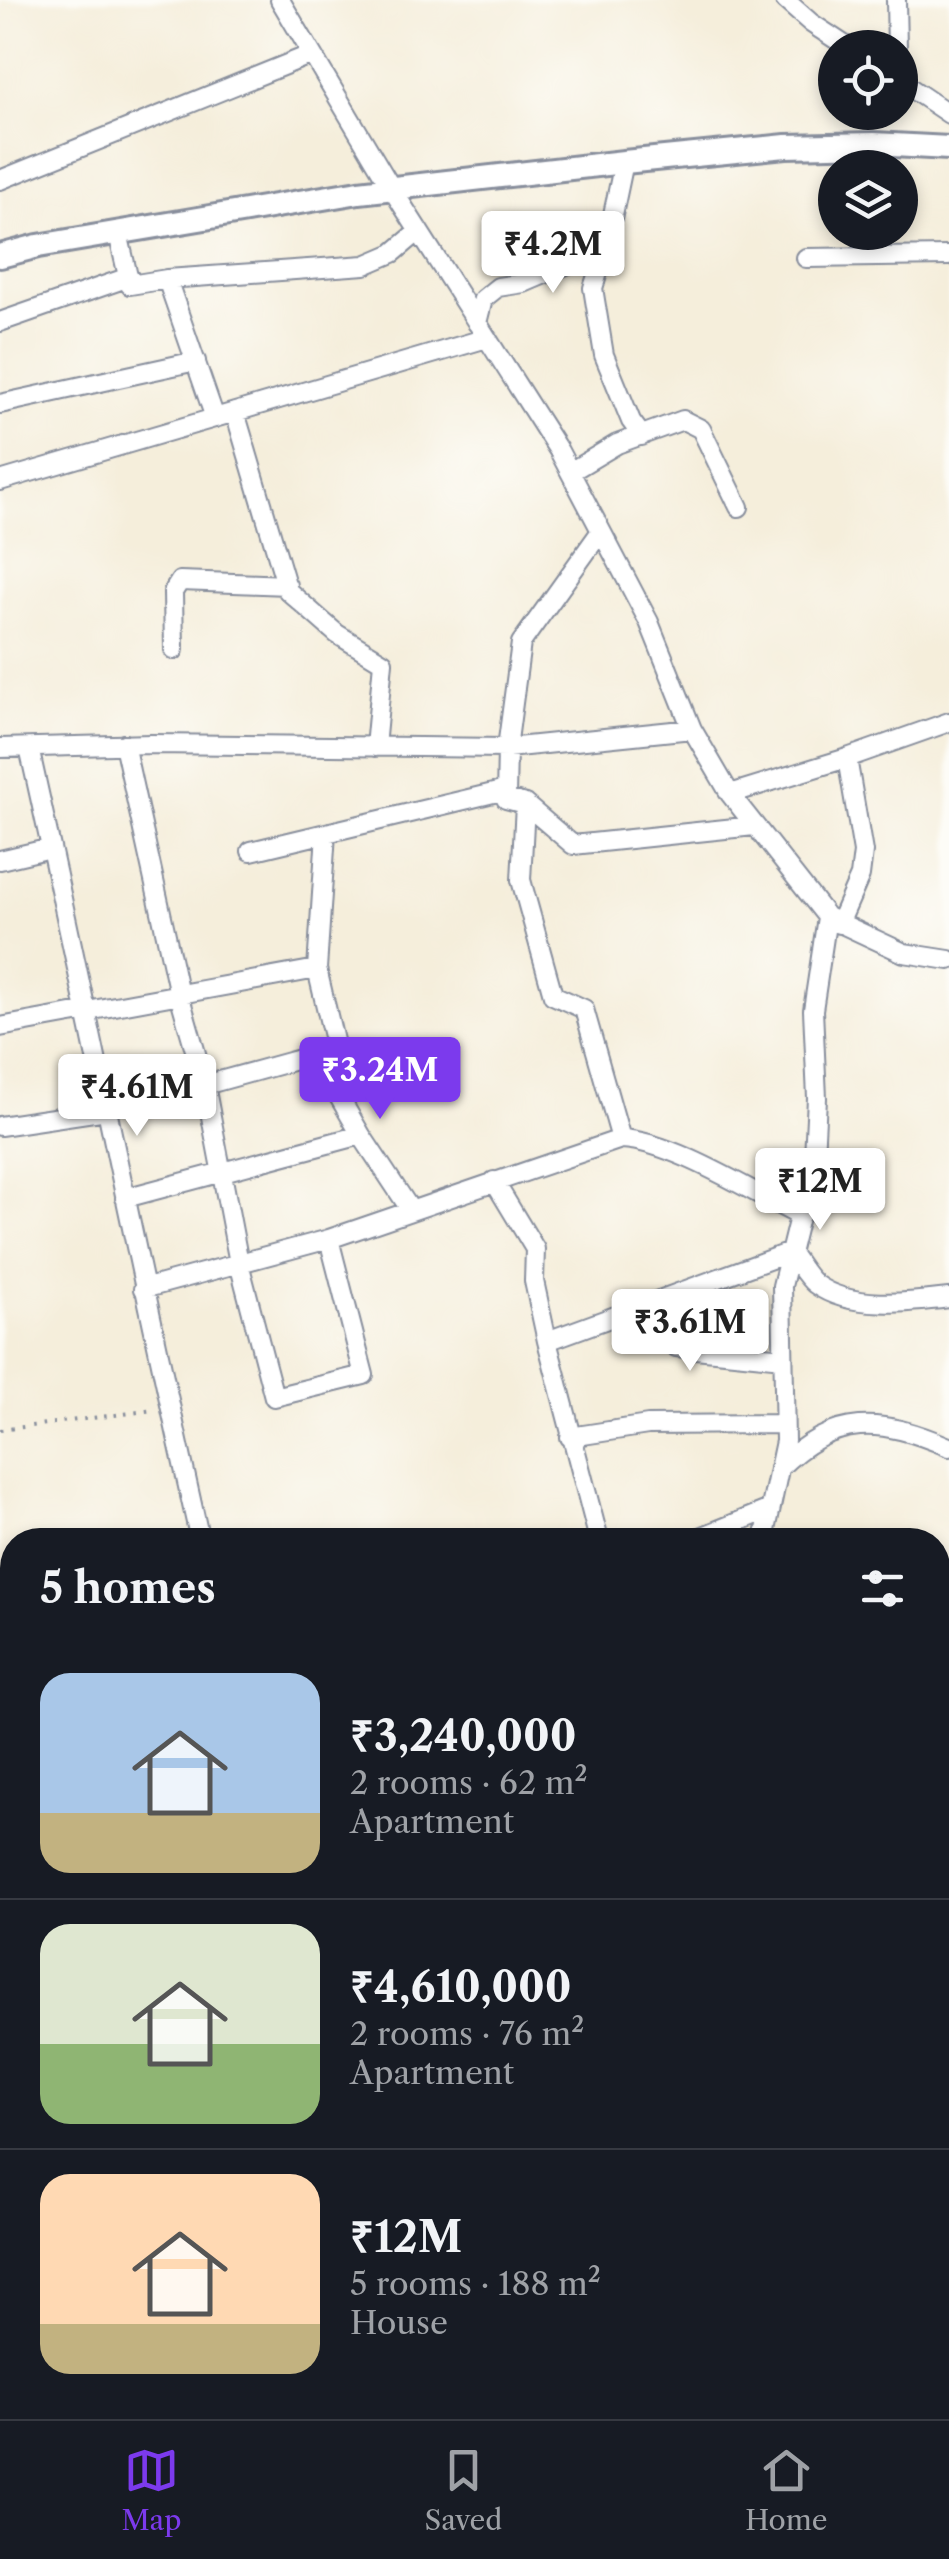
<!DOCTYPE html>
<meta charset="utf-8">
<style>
:root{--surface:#171b24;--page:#242831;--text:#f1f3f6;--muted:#9ea1a6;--line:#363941;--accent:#7c3aed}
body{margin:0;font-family:"Libre Caslon Text",serif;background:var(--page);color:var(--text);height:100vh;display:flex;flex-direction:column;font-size:38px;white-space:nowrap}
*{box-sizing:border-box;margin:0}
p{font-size:32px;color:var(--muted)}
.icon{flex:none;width:55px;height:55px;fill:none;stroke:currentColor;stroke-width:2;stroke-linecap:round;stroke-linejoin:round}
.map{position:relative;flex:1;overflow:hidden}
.sheet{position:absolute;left:0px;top:1528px;width:950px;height:892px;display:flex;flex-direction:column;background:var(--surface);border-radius:40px 40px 0 0;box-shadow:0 5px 15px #0003}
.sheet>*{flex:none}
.controls{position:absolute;left:818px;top:30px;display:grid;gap:20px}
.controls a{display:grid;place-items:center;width:100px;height:100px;border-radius:50%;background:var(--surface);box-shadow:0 5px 15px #0003;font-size:50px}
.price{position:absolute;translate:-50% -85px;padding:0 22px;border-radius:10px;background:#fff;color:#222;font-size:32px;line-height:65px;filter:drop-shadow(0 2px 5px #0008)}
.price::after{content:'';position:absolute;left:50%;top:60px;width:30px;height:22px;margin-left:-15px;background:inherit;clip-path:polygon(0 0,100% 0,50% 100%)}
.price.active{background:var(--accent);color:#fff}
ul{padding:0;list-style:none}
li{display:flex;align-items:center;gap:30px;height:250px;padding:0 40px}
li+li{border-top:2px solid var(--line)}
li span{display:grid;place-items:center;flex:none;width:280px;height:200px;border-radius:30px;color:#555}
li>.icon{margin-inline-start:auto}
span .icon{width:120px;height:120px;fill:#fffc;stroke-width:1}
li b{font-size:42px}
h2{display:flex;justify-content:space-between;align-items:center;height:120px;padding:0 40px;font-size:42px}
.tab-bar{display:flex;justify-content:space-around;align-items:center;height:140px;border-top:2px solid var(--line);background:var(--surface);font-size:28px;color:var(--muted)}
.tab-bar a{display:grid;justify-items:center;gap:5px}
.tab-bar .active{color:var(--accent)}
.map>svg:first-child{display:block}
.water{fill:#3aabb6;stroke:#2a6d8a;stroke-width:2.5}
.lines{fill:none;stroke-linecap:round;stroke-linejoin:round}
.minor-casing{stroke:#888e9c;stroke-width:22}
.tertiary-casing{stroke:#888e9c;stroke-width:28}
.path{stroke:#888e9c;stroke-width:4;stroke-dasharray:2.5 8;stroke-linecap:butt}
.minor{stroke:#fff;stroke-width:18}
.tertiary{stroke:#fff;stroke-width:22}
</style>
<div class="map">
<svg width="949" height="2419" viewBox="0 0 949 2419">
<rect width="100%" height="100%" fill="#fdfcf7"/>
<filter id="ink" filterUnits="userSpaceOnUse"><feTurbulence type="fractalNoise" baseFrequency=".01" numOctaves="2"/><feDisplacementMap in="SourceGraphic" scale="20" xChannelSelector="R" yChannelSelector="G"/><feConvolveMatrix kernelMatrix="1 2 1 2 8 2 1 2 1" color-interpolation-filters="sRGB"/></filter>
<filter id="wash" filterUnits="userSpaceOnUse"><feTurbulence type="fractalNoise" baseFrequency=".0048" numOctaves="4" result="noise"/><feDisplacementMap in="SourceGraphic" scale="40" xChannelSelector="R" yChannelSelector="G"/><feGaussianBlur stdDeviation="2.25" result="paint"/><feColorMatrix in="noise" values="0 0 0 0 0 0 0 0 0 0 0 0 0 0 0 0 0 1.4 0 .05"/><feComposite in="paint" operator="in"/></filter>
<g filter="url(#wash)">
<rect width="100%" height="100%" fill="#f5eedb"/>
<path class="water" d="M399 2408H652L623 2419H387Z"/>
</g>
<g filter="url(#ink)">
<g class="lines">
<defs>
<path id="minor" d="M280 0 392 189 559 451 649 622 692 729 730 794 827 917 904 953 949 960
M785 0 811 23 849 48
M896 0 897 48
M900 81 949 114
M624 162 606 248 593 288 604 355 631 421 642 436
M0 180 312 54
M118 233 130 285 167 279 215 418
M806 258 949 256
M167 279 365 265 393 253 419 231
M0 322 129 277
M477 323 483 299 498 287 524 283 606 248
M0 404 196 361
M235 412 288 591 337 634 383 662 375 747
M570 472 617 444 683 420 701 429 739 507
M0 481 487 338
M601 531 521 643 507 748 506 799 525 804 521 880 553 995 584 1009 621 1139
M174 650 173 592 180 581 287 585
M124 744 179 994 205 1085 239 1263 274 1397 364 1375 329 1239
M0 748 151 744 507 748 692 729
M29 748C88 1011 140 1276 200 1540
M730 794 847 758 949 722
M525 804 573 845 754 826
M251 851 506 790
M0 860 51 848
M839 924 860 876 863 852 847 758
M317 969 326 833
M0 1027 317 969 336 1049 205 1085
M315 1055 361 1135 410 1209
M0 1126 107 1110
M494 1181 535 1249 534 1281 547 1341 599 1540
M125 1198 361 1135
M143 1289 329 1239 621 1139C672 1141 752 1192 800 1216
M636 1308 662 1339 676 1347 783 1358
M547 1341 790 1252C798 1262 806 1277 815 1284 850 1310 908 1303 949 1298
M570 1437 648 1425 784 1424
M779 1468C835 1413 881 1418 949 1447
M693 1540 770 1509
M764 1540 785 1441 782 1286 814 1156 817 1098 813 1010 827 917
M0 1617 12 1616
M938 1637 949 1636
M938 1757 949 1758
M0 1846 12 1843
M0 1901 12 1899
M949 1916 941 1930 949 1943
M0 1953 12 1950
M0 1985 12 2048
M0 2106 12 2103
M0 2260 12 2258
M938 2374 949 2373
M85 2408 87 2419
M290 2408 292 2419
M0 2416 45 2408
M335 2419 346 2408
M698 2419 729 2408"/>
<path id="tertiary" d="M0 256 38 246 359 192 624 162 786 146 874 144 949 148
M938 2238 949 2233
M808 2419 809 2408"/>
</defs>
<use href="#minor" class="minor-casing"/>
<use href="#tertiary" class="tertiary-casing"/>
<path class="path" d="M0 1430 154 1410"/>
<use href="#minor" class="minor"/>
<use href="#tertiary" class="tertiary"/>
</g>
</g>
</svg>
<div class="controls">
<a><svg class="icon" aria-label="locate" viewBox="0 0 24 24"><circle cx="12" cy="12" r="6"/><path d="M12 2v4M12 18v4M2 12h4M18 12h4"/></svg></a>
<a><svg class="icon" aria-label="layers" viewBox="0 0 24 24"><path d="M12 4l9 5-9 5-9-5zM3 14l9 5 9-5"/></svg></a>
</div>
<b class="price" style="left:553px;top:296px">₹4.2M</b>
<b class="price active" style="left:380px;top:1122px">₹3.24M</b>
<b class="price" style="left:137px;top:1139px">₹4.61M</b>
<b class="price" style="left:820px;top:1233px">₹12M</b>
<b class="price" style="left:690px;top:1374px">₹3.61M</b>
<section class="sheet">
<h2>5 homes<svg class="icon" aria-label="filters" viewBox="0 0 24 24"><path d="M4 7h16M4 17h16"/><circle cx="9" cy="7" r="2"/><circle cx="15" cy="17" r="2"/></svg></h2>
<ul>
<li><span style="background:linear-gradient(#a9c7e8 70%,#c2b280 0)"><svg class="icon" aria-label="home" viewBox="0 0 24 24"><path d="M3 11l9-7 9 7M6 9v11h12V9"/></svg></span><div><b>₹3,240,000</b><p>2 rooms · 62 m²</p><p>Apartment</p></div></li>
<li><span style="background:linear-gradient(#dfe7d0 60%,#8fb573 0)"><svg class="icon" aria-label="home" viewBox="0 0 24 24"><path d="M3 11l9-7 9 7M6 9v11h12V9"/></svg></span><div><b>₹4,610,000</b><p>2 rooms · 76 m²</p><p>Apartment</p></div></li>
<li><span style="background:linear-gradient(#ffd9b3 75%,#c2b280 0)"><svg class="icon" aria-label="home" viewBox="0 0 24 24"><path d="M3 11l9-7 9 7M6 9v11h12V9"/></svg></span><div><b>₹12M</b><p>5 rooms · 188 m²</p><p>House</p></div></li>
</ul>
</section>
</div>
<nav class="tab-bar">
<a class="active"><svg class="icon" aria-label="map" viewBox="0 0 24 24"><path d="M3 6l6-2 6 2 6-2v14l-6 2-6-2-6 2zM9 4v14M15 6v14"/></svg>Map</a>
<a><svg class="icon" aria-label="saved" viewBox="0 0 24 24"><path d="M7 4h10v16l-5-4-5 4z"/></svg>Saved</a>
<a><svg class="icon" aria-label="home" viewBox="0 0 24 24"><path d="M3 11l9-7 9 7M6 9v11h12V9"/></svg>Home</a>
</nav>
